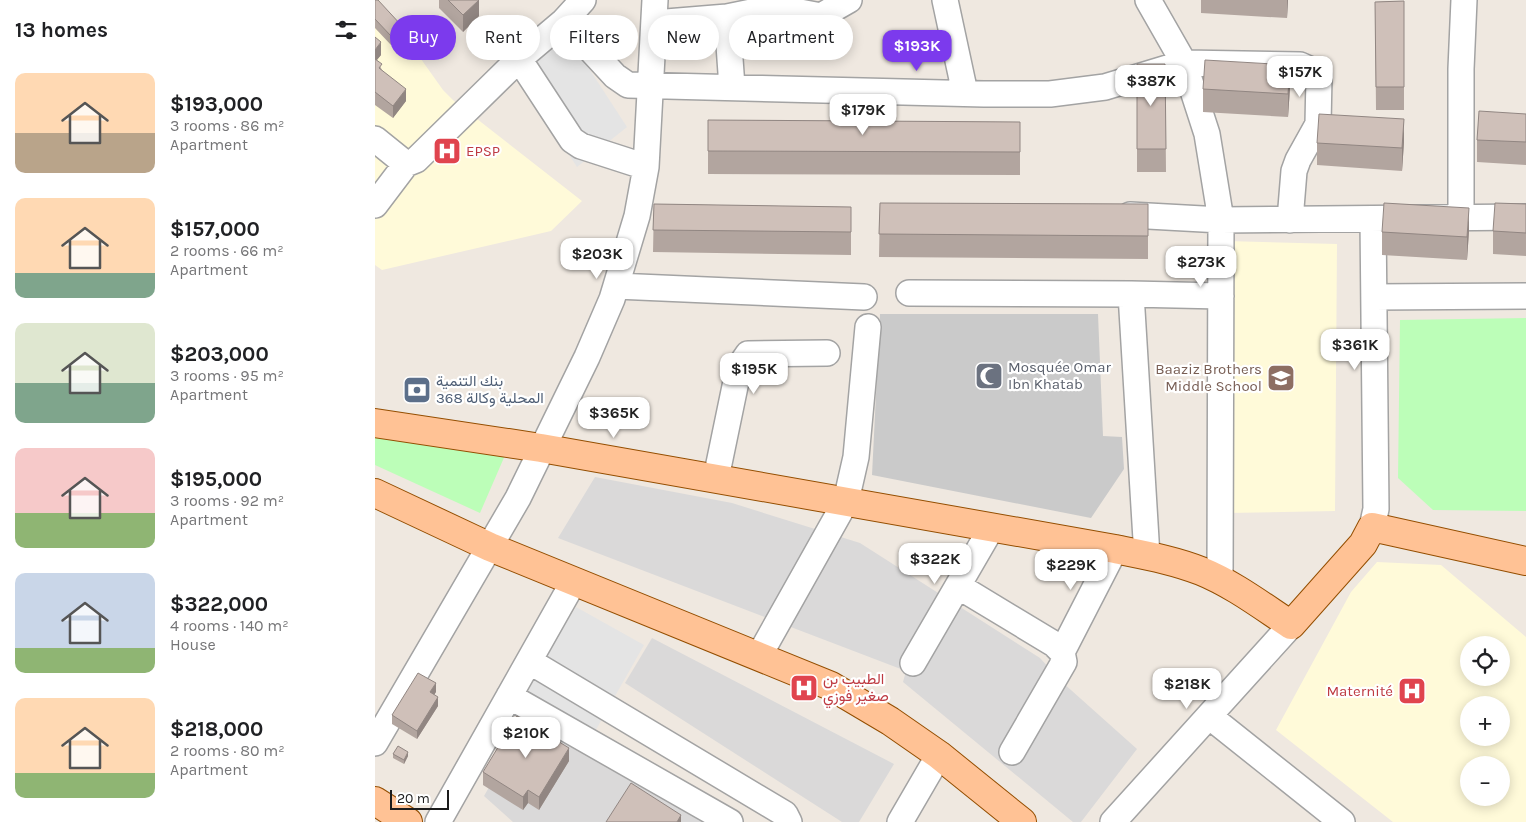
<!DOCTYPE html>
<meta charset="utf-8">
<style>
:root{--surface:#fff;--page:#f2f2f2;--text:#202124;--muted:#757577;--accent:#7c3aed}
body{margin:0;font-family:Karla,Vazirmatn,sans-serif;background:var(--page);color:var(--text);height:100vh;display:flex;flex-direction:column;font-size:19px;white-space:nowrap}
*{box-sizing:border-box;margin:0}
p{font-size:16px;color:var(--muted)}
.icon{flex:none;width:28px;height:28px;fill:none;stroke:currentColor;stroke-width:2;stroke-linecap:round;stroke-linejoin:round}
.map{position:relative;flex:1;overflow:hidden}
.panel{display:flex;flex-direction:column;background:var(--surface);width:375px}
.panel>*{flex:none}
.top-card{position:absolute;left:15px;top:15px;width:475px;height:45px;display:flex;gap:10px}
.fabs{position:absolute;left:1085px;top:636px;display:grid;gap:10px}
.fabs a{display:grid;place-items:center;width:50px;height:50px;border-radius:50%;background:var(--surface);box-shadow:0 2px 12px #0003;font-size:25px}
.scale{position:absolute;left:15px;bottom:12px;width:59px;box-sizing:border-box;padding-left:5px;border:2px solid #1c1c1c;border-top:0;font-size:14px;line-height:18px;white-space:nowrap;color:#1c1c1c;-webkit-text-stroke:4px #fff;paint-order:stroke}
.price{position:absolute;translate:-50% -42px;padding:0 11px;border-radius:10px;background:#fff;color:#222;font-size:16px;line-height:32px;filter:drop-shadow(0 1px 2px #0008)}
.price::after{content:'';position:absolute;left:50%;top:30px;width:15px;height:11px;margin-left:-8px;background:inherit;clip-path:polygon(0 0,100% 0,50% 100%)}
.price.current{background:var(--accent);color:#fff}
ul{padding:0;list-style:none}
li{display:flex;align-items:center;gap:15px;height:125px;padding:0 15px}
li span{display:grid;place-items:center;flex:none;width:140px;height:100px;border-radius:10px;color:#555}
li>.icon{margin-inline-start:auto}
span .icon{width:60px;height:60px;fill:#fffc;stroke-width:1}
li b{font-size:21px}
h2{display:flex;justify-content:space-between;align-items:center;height:60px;padding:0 15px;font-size:21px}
.pill{padding:0 18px;border-radius:22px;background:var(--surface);box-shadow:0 2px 12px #0003;font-size:18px;line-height:45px}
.pill.current{background:var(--accent);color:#fff}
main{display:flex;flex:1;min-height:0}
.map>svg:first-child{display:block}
.residential{fill:#dad9d9}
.education{fill:#fffad9;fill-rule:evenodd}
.religious{fill:#cacaca}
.park{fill:#bcfeb8}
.parking{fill:#e4e4e4}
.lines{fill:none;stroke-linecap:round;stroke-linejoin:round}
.minor-casing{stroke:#a3a3a3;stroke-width:28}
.major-casing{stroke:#944e00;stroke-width:30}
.minor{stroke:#fff;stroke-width:25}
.major{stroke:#ffc295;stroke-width:28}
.wall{fill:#b2a59f}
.shaded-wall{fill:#918682}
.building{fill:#cfc0b9;stroke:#918682}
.labels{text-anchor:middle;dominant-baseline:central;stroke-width:4.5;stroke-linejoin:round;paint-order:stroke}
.health-label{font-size:15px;fill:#be3a42;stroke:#fff;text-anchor:start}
.worship-label{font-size:15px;fill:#5b616d;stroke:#fff;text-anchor:start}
.education-label{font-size:15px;fill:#785e54;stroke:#fff;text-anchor:end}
.service-label{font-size:15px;fill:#4e5e75;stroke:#fff;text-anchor:start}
</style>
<main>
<section class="panel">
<h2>13 homes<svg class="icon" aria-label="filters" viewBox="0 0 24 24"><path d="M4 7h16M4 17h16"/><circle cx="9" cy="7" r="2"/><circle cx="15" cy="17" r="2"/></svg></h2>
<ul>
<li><span style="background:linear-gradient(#ffd9b3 60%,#b9a48a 0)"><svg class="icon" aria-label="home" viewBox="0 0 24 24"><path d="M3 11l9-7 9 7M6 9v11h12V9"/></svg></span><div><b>$193,000</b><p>3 rooms · 86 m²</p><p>Apartment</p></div></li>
<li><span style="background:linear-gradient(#ffd9b3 75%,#7fa58c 0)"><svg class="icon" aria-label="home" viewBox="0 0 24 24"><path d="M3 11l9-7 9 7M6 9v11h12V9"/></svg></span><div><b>$157,000</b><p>2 rooms · 66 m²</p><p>Apartment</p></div></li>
<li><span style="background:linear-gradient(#dfe7d0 60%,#7fa58c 0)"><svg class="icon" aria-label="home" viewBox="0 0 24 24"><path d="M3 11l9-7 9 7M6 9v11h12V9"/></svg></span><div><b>$203,000</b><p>3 rooms · 95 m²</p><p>Apartment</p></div></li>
<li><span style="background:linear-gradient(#f6c9c9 65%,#8fb573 0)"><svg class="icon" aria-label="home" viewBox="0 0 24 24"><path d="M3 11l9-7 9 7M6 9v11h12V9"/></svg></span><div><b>$195,000</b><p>3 rooms · 92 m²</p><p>Apartment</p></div></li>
<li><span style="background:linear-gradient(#c9d6e8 75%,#8fb573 0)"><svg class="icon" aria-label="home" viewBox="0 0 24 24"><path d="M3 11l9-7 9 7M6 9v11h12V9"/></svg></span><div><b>$322,000</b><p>4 rooms · 140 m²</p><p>House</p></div></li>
<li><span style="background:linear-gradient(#ffd9b3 75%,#8fb573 0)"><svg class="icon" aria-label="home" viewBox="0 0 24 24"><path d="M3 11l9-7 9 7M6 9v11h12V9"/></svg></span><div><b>$218,000</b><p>2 rooms · 80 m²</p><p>Apartment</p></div></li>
</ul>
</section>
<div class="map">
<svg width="1151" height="822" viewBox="0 0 1151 822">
<rect width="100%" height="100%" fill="#efe8e0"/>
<path class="residential" d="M220 477 357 503 485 543 665 658 687 682 762 749 706 822H698L528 682 531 671 183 538Z
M277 638 519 764 484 822H467L250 683Z
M152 721 336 822H138L109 796Z"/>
<path class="education" d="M0 0H4L68 90 79 101 207 201 176 231 7 270 0 265Z
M851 241 962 244 960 511 851 513Z
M1002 562 1066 565 1151 637V822H1018L901 730 976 592ZM1094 645H1126V678H1094ZM1094 705H1126V738H1094ZM1094 765H1126V798H1094Z"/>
<path class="religious" d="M505 314H723L728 436 747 437 749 469 716 518 497 475Z"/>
<path class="park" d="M1151 318V511L1058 510 1023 478 1025 320Z
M0 433 131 453 105 513 0 465Z"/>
<path class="parking" d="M187 27 252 127 202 167 132 60Z
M201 607 269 645 214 742 142 698Z"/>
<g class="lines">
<defs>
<path id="minor" d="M208 0 189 21 240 76 253 85 609 94H675L730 87 809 63 925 65 934 69 944 77 943 124 923 160 919 171 915 220
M570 0 590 93
M773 0 809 63 832 134 846 220 845 581
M352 17 357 87
M279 23 352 17 391 9 414 10 446 16 474 0
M144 59 197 140 206 146 271 167
M0 139 31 164 41 160 144 59 189 21
M0 205 31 164
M755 215 846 220 1151 217
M1086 217V69L1089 0
M241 286 489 297
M534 293 756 294 772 556
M756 294 846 296
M999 297 1151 296
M341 478 364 367 373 354 452 353
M997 527 1001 509 998 219
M583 586 679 644 687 652 689 662 637 752
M687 652 740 549
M384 656 471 501 481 457 493 327
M154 661 410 814 414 822
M538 663 617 527
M134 696 355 822
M834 716 967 822
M0 743 143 498 212 357 237 299 262 216 271 167 280 0
M63 822 199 581
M525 822 564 755
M738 822 916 625"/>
<path id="major" d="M0 423 166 448 740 549C769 555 798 560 826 571 858 584 887 606 916 625L988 544 997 527 1151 561
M0 493 115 547 456 686 515 721 564 755 647 822
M0 801 33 822"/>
</defs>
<use href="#minor" class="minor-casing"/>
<use href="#major" class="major-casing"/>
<use href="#minor" class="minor"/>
<use href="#major" class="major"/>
</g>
<path class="wall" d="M0 0 27 34 16 45 0 28Z
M64 0H104V16L88 32 64 8Z
M826 0H913L912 18 826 13Z
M1029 1V110H1001L1000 2Z
M0 37 6 55 2 60 7 70 31 101 18 118 0 105Z
M762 64H790L791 172H762Z
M915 88 913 117 828 112V89Z
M1151 114V165L1102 162V140Z
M333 120 645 122V175L333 174Z
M1029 142 1027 171 942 165V143Z
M505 203 773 204V259L504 257Z
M279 204 476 207V255L278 252Z
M1151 204V256L1118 254V231Z
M1094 231 1092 260 1007 255V232Z
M61 692 59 695 63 706 42 739 17 724V715Z
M18 754 33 756 29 764 18 758Z
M194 761 164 810 153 803 148 810 108 785V772Z"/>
<path class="shaded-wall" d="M104 0V16L88 32V15Z
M912 0H913L912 18Z
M27 26V34L16 45V36Z
M6 42V55L0 62V50Z
M915 65V88L913 117V94Z
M31 89V101L18 118V106Z
M1029 119V142L1027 171V148Z
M1094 208V231L1092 260V237Z
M61 683V692L55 701V692Z
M63 697V706L42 739V731Z
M194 748V761L164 810V797Z
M33 752V756L29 764V760Z
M153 790V803L148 810V797Z
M306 815V822H302Z"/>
<path class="building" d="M0 0H3L27 26 16 36 0 19Z
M73 0H104L88 15Z
M1029 1V87H1001L1000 2Z
M0 37 6 42 0 50Z
M0 59 7 64 4 68 31 89 18 106 0 92Z
M830 60 915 65 913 94 828 89Z
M762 64H790L791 149H762Z
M1104 111 1151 114V142L1102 140Z
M944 114 1029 119 1027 148 942 143Z
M333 120 645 122V152L333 151Z
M505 203 773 204V236L504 234Z
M1009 203 1094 208 1092 237 1007 232Z
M1120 203 1151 204V233L1118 231Z
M279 204 476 207V232L278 230Z
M43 673 61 683 55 692 63 697 42 731 17 715Z
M142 716 194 748 164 797 153 790 148 797 108 772Z
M23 746 33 752 29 760 18 754Z
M256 783 306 815 302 822H231Z"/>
<defs>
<symbol id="hospital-square" viewBox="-11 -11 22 22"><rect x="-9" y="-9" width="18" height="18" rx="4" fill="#e0444e" stroke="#fff"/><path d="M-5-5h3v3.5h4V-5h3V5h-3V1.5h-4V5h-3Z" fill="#fff"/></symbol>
<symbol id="mosque-square" viewBox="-11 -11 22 22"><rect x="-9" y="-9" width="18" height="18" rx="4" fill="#6b7280" stroke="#fff"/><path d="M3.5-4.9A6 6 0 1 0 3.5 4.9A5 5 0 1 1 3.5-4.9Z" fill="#fff"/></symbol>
<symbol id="school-square" viewBox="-11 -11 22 22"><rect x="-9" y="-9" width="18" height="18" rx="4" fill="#8d6e63" stroke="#fff"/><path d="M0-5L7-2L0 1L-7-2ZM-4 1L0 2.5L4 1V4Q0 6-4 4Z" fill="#fff"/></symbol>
<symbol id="bank-square" viewBox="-11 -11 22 22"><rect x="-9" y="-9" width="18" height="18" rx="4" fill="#5c6f8a" stroke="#fff"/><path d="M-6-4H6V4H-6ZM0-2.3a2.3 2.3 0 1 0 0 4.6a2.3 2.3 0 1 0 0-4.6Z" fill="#fff"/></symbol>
</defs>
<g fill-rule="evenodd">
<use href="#hospital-square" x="56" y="135" width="32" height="32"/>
<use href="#mosque-square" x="598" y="360" width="32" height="32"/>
<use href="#school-square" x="890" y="362" width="32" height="32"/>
<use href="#bank-square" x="26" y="374" width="32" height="32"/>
<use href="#hospital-square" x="413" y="672" width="32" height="32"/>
<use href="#hospital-square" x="1021" y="675" width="32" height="32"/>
</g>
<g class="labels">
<g class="health-label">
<text x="91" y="151">EPSP</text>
<text x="448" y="679">الطبيب بن<tspan x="448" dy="17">صغير فوزي</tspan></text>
<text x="1018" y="691" text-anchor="end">Maternité</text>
</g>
<g class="worship-label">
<text x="633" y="367">Mosquée Omar<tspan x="633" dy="17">Ibn Khatab</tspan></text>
</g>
<g class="education-label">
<text x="887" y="369">Baaziz Brothers<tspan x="887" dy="17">Middle School</tspan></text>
</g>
<g class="service-label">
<text x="61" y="381">بنك التنمية<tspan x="61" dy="17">المحلية وكالة 368</tspan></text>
</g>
</g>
</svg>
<div class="fabs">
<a><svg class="icon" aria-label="locate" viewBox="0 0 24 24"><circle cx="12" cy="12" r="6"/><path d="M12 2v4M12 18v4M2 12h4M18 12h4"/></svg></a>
<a>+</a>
<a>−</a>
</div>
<div class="scale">20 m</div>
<b class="price current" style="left:542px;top:72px">$193K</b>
<b class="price" style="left:925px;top:98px">$157K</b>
<b class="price" style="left:776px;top:107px">$387K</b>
<b class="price" style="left:488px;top:136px">$179K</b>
<b class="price" style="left:222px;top:280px">$203K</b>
<b class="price" style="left:826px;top:288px">$273K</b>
<b class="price" style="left:980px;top:371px">$361K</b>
<b class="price" style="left:379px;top:395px">$195K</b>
<b class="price" style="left:239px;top:439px">$365K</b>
<b class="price" style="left:560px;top:585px">$322K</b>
<b class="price" style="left:696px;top:591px">$229K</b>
<b class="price" style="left:812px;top:710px">$218K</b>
<b class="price" style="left:151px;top:759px">$210K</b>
<div class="top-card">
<a class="pill current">Buy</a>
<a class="pill">Rent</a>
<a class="pill">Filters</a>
<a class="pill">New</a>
<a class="pill">Apartment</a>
</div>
</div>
</main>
